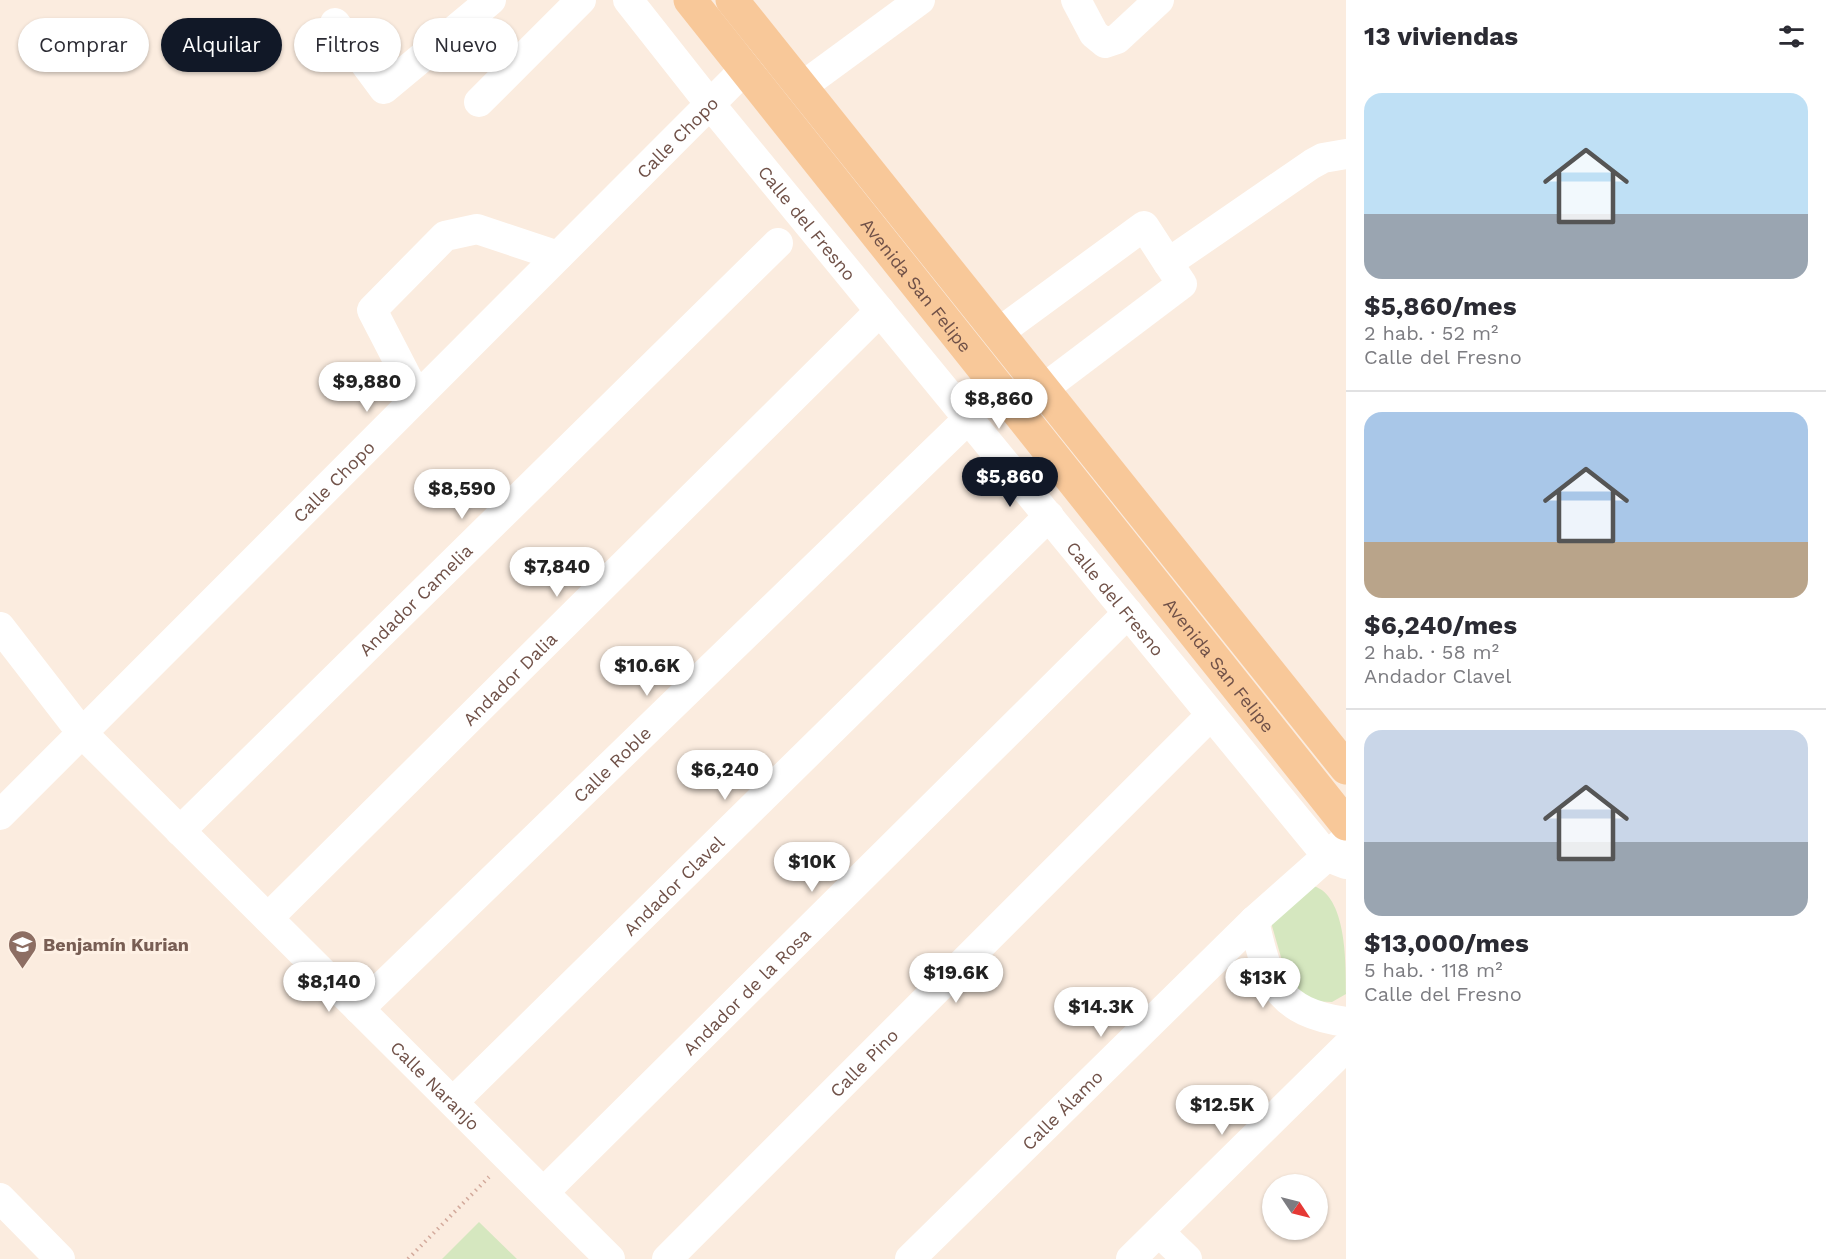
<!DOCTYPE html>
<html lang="es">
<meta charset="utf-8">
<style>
:root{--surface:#fff;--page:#f7f7f7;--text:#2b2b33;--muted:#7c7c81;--line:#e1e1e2;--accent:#111827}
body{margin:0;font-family:"Work Sans",sans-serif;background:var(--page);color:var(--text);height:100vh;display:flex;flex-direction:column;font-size:22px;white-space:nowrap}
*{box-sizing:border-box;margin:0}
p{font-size:20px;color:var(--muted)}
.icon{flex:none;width:33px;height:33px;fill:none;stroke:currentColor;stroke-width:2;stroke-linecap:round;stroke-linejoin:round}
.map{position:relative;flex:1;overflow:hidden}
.panel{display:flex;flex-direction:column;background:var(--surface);width:480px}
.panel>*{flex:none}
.guide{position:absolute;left:18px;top:18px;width:570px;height:54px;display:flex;gap:12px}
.needle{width:39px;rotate:125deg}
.tools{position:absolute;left:1262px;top:1174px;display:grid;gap:12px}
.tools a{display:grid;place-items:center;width:66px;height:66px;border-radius:50%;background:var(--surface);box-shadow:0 2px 4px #0004;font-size:30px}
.price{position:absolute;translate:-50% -51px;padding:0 14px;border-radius:21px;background:#fff;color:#222;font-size:20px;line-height:39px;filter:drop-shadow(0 2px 3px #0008)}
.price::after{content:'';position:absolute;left:50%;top:36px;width:18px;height:14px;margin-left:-9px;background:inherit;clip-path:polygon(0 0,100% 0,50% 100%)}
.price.selected{background:var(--accent);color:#fff}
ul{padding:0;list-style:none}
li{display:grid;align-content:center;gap:12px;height:318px;padding:0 18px}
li+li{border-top:2px solid var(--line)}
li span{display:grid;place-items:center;height:186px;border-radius:18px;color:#555}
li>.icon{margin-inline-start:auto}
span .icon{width:108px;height:108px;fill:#fffc;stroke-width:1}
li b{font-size:26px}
h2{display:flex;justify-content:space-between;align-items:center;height:72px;padding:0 18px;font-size:26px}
.tag{padding:0 21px;border-radius:27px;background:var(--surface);box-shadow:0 2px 4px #0004;font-size:21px;line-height:54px}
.tag.selected{background:var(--accent);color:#fff}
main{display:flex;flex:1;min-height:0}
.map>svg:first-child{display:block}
.green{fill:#d5e7bf}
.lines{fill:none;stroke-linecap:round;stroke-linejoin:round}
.path{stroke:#d3aa9c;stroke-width:4;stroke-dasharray:1.5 4.5;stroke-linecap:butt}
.minor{stroke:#fff;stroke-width:30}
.major{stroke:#f8c899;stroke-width:33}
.labels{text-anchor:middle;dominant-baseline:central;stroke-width:6;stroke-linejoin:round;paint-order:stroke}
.street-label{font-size:18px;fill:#705148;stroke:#fef1e5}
.education-label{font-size:18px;font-weight:bold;fill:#785e54;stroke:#fef1e5;text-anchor:start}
</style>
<main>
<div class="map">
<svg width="1346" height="1259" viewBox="0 0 1346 1259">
<rect width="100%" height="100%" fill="#fbecdf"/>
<path class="green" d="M1314 886C1346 897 1346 959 1346 994L1332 1002 1309 1001 1287 978 1272 926V919Z
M479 1222 517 1259H442Z"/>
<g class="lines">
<path class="path" d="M408 1259 489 1177"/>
<g class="minor">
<path id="s1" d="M628 0 710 104 1328 857 1346 864"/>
<path d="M1076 0 1094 34 1105 43 1117 39 1159 0"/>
<path d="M335 23 384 89 491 0"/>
<path d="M800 88 920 0"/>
<path d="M479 102 581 0"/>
<path d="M998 333 1144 226 1168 263 1312 164 1323 158 1346 154"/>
<path d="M1043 389 1182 284 1168 263"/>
<path d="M417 397 372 310 445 236 477 229 558 256"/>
<path id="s2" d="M0 627 82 733 610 1259"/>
<path id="s3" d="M0 815 762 52"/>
<path id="s4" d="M180 831 778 243"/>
<path id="s5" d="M268 918 880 311"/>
<path d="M1254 921C1268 983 1278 1012 1346 1022"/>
<path id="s6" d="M359 1009 968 419"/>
<path id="s7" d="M453 1102 1049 516"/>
<path id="s8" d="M544 1192 1128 613"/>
<path d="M0 1198 60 1259"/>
<path d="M1159 1232 1187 1259"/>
<path id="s9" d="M667 1259 1211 715"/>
<path id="s10" d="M910 1259 1254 921 1342 843"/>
<path d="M1131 1259 1346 1047"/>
</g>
<g class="major">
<path id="s11" d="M690 0 1346 824"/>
<path d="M732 0 1346 768"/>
</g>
</g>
<defs>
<symbol id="school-pin" viewBox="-11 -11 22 30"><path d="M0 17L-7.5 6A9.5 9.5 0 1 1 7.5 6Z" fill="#8d6e63" stroke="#fef1e5"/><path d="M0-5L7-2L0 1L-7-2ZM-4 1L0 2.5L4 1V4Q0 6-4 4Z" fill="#fff"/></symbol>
</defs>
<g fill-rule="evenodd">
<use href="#school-pin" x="6" y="928" width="33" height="45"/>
</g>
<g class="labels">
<g class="street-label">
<text stroke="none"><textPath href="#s3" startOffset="958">Calle Chopo</textPath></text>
<text stroke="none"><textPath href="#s1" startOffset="286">Calle del Fresno</textPath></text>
<text stroke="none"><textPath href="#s11" startOffset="364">Avenida San Felipe</textPath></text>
<text stroke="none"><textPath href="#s3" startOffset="472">Calle Chopo</textPath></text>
<text stroke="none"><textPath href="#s1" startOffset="772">Calle del Fresno</textPath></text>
<text stroke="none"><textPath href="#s4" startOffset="330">Andador Camelia</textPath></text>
<text stroke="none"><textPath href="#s11" startOffset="850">Avenida San Felipe</textPath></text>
<text stroke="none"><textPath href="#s5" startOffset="340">Andador Dalia</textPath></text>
<text stroke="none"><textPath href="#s6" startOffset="352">Calle Roble</textPath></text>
<text stroke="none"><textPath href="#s7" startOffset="309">Andador Clavel</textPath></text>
<text stroke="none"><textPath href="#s8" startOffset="285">Andador de la Rosa</textPath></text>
<text stroke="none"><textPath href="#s9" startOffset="278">Calle Pino</textPath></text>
<text stroke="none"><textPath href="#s2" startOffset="633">Calle Naranjo</textPath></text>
<text stroke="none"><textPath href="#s10" startOffset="213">Calle Álamo</textPath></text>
</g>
<g class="education-label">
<text x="43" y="944">Benjamín Kurian</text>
</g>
</g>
</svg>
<div class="tools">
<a><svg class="needle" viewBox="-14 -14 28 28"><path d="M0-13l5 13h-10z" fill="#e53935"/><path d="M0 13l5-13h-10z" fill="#7c7c81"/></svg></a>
</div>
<b class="price" style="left:367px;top:413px">$9,880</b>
<b class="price" style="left:999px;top:430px">$8,860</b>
<b class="price selected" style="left:1010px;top:508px">$5,860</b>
<b class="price" style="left:462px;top:520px">$8,590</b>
<b class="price" style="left:557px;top:598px">$7,840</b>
<b class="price" style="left:647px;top:697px">$10.6K</b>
<b class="price" style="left:725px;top:801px">$6,240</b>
<b class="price" style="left:812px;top:893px">$10K</b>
<b class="price" style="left:956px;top:1004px">$19.6K</b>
<b class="price" style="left:1263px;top:1009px">$13K</b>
<b class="price" style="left:329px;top:1013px">$8,140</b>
<b class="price" style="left:1101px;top:1038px">$14.3K</b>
<b class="price" style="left:1222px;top:1136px">$12.5K</b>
<div class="guide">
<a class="tag">Comprar</a>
<a class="tag selected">Alquilar</a>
<a class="tag">Filtros</a>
<a class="tag">Nuevo</a>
</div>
</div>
<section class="panel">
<h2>13 viviendas<svg class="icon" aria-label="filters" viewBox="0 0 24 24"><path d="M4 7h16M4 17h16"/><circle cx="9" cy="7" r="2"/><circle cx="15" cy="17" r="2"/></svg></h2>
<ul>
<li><span style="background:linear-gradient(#bfe0f5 65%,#9aa5b1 0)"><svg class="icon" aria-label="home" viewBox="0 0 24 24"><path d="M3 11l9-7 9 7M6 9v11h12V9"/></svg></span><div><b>$5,860/mes</b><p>2 hab. · 52 m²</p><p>Calle del Fresno</p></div></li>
<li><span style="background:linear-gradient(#a9c7e8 70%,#b9a48a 0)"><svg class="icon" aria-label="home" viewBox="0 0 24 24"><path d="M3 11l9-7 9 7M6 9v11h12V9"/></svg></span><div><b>$6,240/mes</b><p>2 hab. · 58 m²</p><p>Andador Clavel</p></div></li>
<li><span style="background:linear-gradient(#c9d6e8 60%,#9aa5b1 0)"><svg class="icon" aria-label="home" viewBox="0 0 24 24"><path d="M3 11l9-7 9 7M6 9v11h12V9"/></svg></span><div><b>$13,000/mes</b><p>5 hab. · 118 m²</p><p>Calle del Fresno</p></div></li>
</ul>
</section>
</main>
